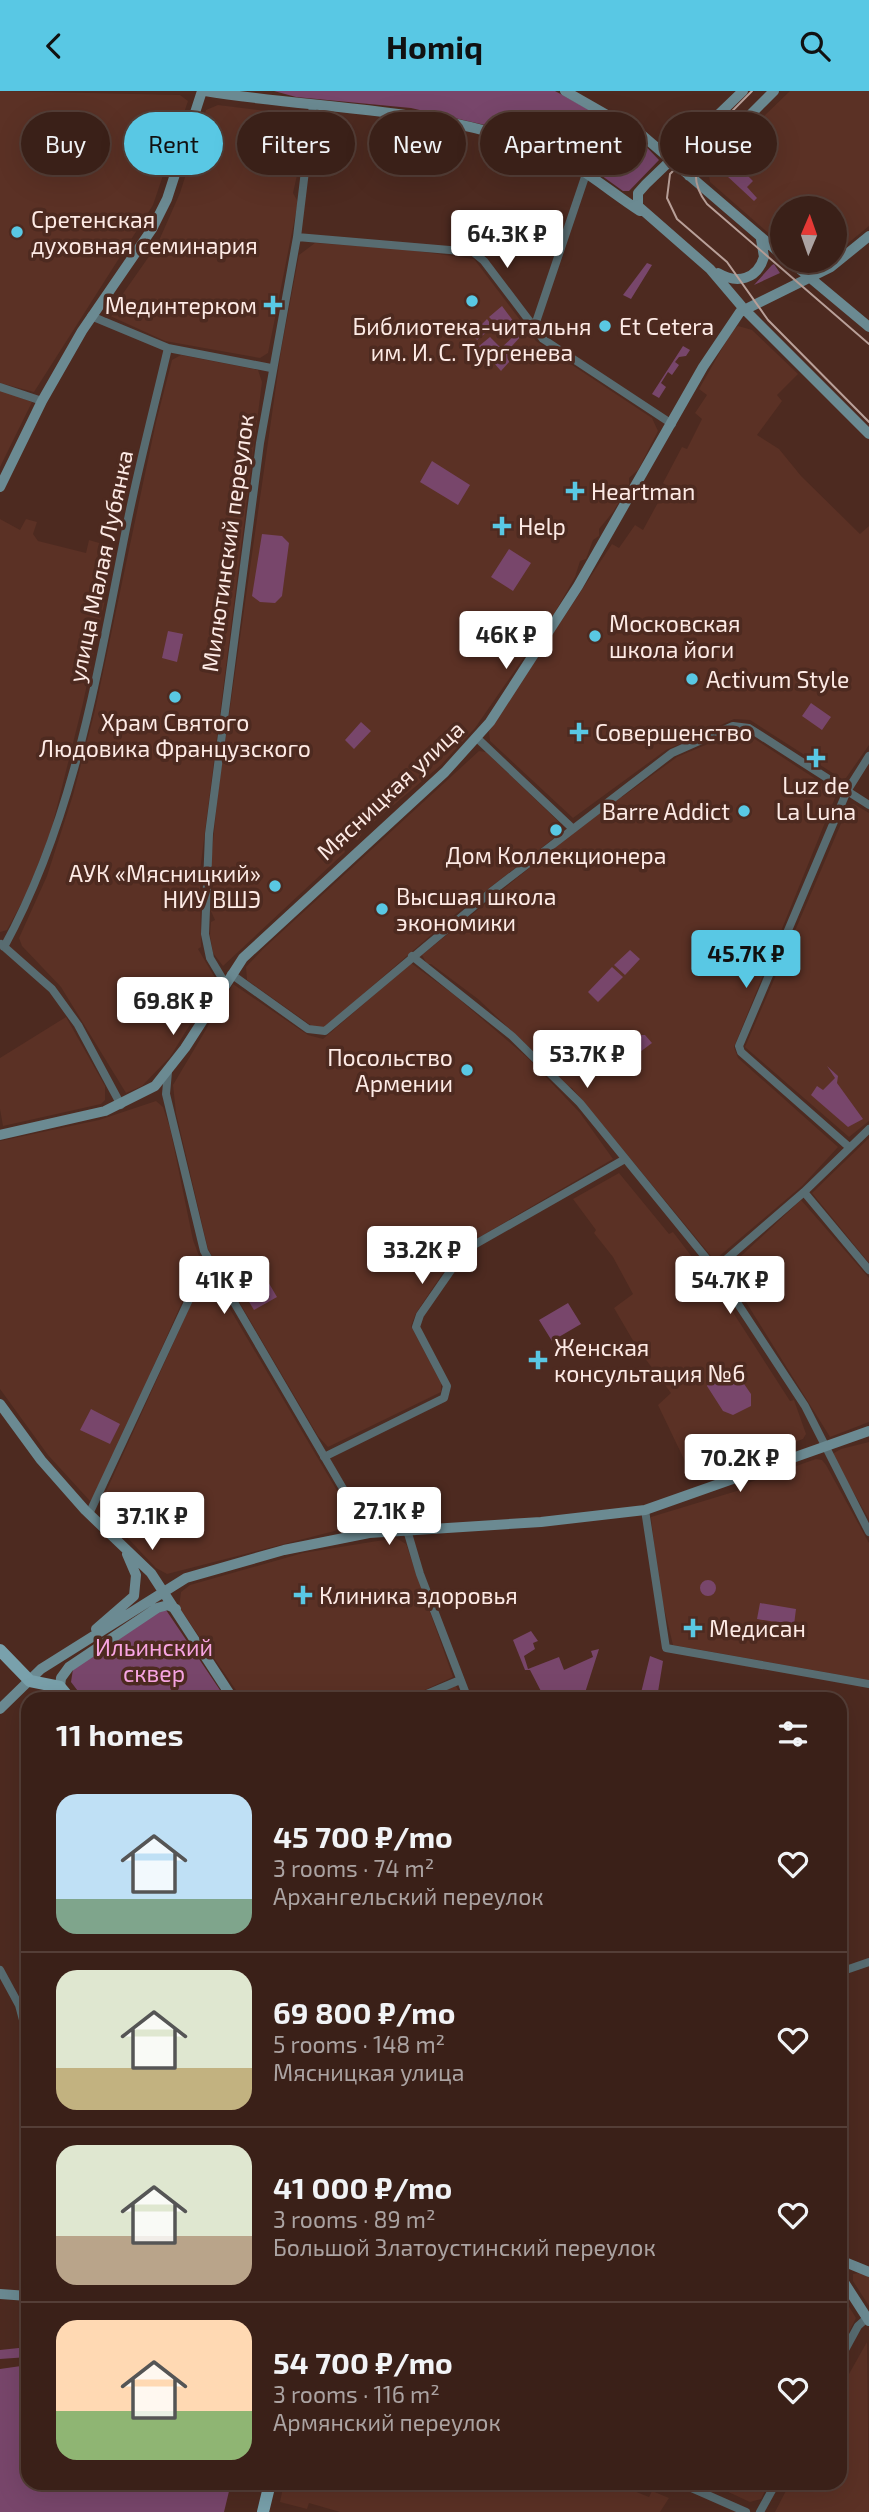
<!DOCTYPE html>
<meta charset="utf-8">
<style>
:root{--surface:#3a2018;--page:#412821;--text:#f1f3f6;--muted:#aba3a2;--line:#543e37;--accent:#59c8e4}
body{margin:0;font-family:"Exo 2",sans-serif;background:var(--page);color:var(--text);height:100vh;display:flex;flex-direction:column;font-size:26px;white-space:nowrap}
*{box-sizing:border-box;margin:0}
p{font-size:23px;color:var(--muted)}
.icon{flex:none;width:38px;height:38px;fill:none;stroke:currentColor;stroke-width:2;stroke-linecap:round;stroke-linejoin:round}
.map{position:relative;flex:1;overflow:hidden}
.drawer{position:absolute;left:21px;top:1601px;width:826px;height:798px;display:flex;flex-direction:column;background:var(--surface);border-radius:21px;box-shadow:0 7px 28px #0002,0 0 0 2px var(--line)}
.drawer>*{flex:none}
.hud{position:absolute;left:21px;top:21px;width:828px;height:63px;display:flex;gap:14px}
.needle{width:46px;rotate:2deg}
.tools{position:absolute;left:770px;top:105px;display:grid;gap:14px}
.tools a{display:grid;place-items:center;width:77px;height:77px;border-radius:50%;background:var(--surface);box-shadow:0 7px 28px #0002,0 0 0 2px var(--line);font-size:35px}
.price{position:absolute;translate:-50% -60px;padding:0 16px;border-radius:7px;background:#fff;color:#222;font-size:23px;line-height:46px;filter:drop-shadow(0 2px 4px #0008)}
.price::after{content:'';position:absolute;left:50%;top:42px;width:21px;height:16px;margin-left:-10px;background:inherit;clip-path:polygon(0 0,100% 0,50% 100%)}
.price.current{background:var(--accent);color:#111}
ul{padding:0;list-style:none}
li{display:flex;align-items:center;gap:21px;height:175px;padding:0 35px}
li+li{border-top:2px solid var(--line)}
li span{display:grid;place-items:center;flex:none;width:196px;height:140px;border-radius:21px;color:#555}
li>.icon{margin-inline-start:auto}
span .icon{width:84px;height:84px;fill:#fffc;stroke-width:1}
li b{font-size:30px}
h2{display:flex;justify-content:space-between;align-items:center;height:84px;padding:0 35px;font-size:30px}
.pill{padding:0 24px;border-radius:32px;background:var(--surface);box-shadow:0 7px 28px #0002,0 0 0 2px var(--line);font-size:24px;line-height:63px}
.pill.current{background:var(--accent);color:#111}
header{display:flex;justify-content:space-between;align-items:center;height:91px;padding:0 35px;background:var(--accent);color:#111;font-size:32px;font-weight:700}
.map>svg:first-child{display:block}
.built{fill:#5b3125}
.green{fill:#78466b}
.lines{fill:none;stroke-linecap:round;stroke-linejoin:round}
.street{stroke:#586c71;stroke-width:8}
.secondary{stroke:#6b8a92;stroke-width:10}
.primary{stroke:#79a1ac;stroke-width:12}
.tram{stroke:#b9a099;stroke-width:2}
.poi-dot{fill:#59c8e4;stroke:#4d2a20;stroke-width:2.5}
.labels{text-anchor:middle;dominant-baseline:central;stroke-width:7;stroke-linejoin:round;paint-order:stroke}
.poi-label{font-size:23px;fill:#fdeae5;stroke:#4d2a20;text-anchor:start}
.street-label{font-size:23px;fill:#fdeae5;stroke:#4d2a20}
.park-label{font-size:23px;fill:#f8a5e2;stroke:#4d2a20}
</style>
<header><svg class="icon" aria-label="back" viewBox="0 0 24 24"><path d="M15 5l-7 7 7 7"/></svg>Homiq<svg class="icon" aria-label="search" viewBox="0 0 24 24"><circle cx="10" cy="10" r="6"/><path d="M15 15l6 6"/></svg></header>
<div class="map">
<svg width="869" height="2421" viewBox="0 0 869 2421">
<rect width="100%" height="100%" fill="#4d2a20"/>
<path class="built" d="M0 0 180 4 188 10 153 114 34 301 0 292Z
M790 0H869V135L835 163V117H782V154L710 91 709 85 714 73Z
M218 14 300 24 306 29 305 39 301 41 299 59 302 62 293 102 298 111 268 262 260 267 165 250 108 224 157 154 180 102 206 19Z
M315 152 402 158 474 168 536 250 652 327 658 340 638 379 629 387V394L613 421 599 438V445L593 449 586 468 580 470 575 486 554 523 475 637 441 674 363 740 358 749 347 746 342 751 345 761 223 875 213 862 210 844 211 831 215 829 210 818 215 808 210 803V781L218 701 281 260 299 164Z
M738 235 752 239 798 283 777 304 782 310 757 344 779 358 801 385 860 443 869 435V654L846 687 842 688 750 629 734 628 666 659 573 727 490 650 489 640 612 453 619 457 635 434 643 439 667 395 663 392 682 356 687 358 702 328 695 322 707 304 699 298 732 240Z
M181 264 258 279 262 291 200 780 201 856 198 858 217 890 170 966 142 995 126 1002 61 896 22 855 19 847 47 785 73 704 95 619 156 331 172 269Z
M0 299 32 311 0 376Z
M0 428 20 439 26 428 37 431 33 443 38 450 86 462 89 449 116 457 83 612 51 740 27 802 7 839 0 841Z
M741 639 837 702 734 956 738 967 838 1056 802 1095 717 1167 711 1165 572 997 563 993 552 982V978L478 908 431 873H427L422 864 617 706H622L677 666Z
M479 660 486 661 561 733 562 741 453 825 324 937 312 935 247 889 246 876 263 858Z
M854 713 869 722V1030L849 1046 745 956 849 714Z
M411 872 453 903 529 968 580 1022 613 1068 459 1158 416 1222 411 1235 441 1292V1301L328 1356 318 1345 208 1158 176 1022 173 994 233 893 308 944 323 948Z
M66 926 105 995V1009L101 1013 3 1035 0 1018V967Z
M156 1010 163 1016 170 1037 193 1149 202 1173 194 1184 96 1405 90 1410 48 1364 0 1298V1050L99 1029Z
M869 1047V1172L812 1102Z
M619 1082 669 1143 673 1141 725 1209 790 1310 794 1309 806 1343 803 1348 693 1387 658 1314 671 1302 638 1258 614 1217 633 1203 613 1166 594 1142 596 1139 573 1108Z
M801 1109 869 1187V1331L830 1346 726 1179Z
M208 1182 214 1184 217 1196 356 1432 350 1436 167 1483 156 1477 102 1420 100 1414 202 1189Z
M869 1351V1428L833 1367 834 1362 841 1358Z
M816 1368 822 1369 826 1374 869 1452V1589L673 1554 659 1496 651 1426 740 1399 742 1394Z
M396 1447 406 1453 453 1586 405 1608H242L179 1516 181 1501 190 1494 303 1462Z
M456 1595 463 1608H425L454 1595Z
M859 2182 869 2185V2215L853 2190V2183Z
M840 2201 856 2227 840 2259Z
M867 2251 869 2421H775L790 2392H840V2299Z
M284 2392H614L649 2406 652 2400 669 2407 660 2421H340L309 2412 307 2418 280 2411Z
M709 2392H769L761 2408 750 2411Z"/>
<path class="green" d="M274 0H555L634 43 659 69 629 100H623L573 64 520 42 411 17 296 6Z
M747 63 748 67 739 76 753 90 747 96 757 107 754 110 727 85Z
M647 172 652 174 631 208 623 204Z
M774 173 780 182 754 194 772 174Z
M502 215 523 243 511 256 517 262 501 280 479 255 490 246 501 257 515 244 501 229 496 233 489 226Z
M487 228 493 236 477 249 472 243Z
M683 255 690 259 686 265 679 266 675 271 679 274 672 284 668 281 661 292 666 296 659 307 652 303Z
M432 370 470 394 458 414 420 391Z
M262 443 282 445 289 452 282 505 275 512 260 511 252 505Z
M509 458 531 472 513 500 491 486Z
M168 540 183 543 177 571 162 567Z
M811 612 831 626 822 639 802 625Z
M361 631 371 640 354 658 345 649Z
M630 859 640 868 625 884 614 874Z
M612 876 623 886 598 911 588 901Z
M640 944H645L652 952 636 964 628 953Z
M827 975 838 985 837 992 863 1028 848 1036 811 1004 817 995 823 999 835 987Z
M257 1172 277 1206 254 1219 234 1186Z
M568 1212 581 1233 552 1250 539 1229Z
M727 1277H733L751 1303V1315L733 1324 723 1320 707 1295 710 1288Z
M91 1318 120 1333 110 1353 80 1339Z
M700 1497a8 8 0 1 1 16 0a8 8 0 1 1-16 0Z
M760 1512 796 1518 794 1534 757 1528Z
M166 1519 226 1608H84L71 1591 73 1578 156 1522Z
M531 1540 538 1550 533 1552 535 1558 524 1565 528 1578 559 1566 564 1579 593 1566 591 1560 599 1558 583 1608H545L530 1579H525L513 1549Z
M650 1565 663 1570 657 1607 640 1606Z
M28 2256V2266L0 2268V2259Z
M28 2274V2392H231L224 2421H0V2278Z"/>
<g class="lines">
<path class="street" d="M297 146 473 161 484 170 543 248 672 333
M91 225 168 257 271 277
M534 237 586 83
M0 296 42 310
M477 647 572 737
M1 853 52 898 78 934 121 1014
M4 856C75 726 97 583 126 438 138 377 154 317 168 257
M412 865 512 945 580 1012 715 1178 805 1315 869 1441
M231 883 308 938 325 940 491 801 672 662 733 635 749 637 869 714
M225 892 210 867 205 843 209 743 260 352 297 146 313 14
M168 981 166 1003 204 1160 369 1442
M849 1056 741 961 739 955 847 700 869 665
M804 1101 869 1179
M715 1178 804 1101 869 1038
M324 1366 444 1307 447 1295 416 1236 420 1224 465 1159 625 1068
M645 1419 666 1557 869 1593
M89 1423 208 1168
M407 1439 420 1483 468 1608
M415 1608 460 1589
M0 1879 19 1914 28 1948
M840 1881 869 1871
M840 2268 858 2235 867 2227
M660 2392 687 2395 746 2421
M760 2421 776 2392"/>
<path class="secondary" d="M205 0C318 19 438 15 546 60 580 74 609 100 640 120
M565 0 642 44 782 164
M743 0 646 93 638 102V115L710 178 744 218 869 343
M689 85 774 0
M790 170 869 236
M718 182C737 193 757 189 764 166L761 148
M0 396 42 310 82 240 152 138 167 108 202 0
M0 1044 105 1020 155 995 185 957 243 867 445 681 490 631 578 495 703 276 740 221 831 176 869 145
M0 1313 41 1369 85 1419 151 1482 233 1608
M96 1538 134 1505 136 1484 127 1463
M60 1596 61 1587 69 1576 157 1517 168 1514 176 1518
M0 1618 41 1578 186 1487 284 1459 369 1442 541 1431 645 1419 869 1340
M840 2169 869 2181
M840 2185 869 2230
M0 2203 28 2205"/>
<path class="primary" d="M0 1559 30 1590 60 1596 70 1608
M263 2421 270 2392"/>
<path class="tram" d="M752 0 670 83 667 107 677 128 727 171 768 229 869 331
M707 53C692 72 692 94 707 113L869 253"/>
</g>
<g class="poi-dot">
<circle cx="17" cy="141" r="7"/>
<circle cx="472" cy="210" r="7"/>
<path d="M269.5 203.5h7v7h7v7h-7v7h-7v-7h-7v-7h7z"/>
<circle cx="605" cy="235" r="7"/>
<path d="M571.5 389.5h7v7h7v7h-7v7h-7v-7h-7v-7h7z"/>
<path d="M498.5 424.5h7v7h7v7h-7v7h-7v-7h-7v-7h7z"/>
<circle cx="595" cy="545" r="7"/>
<circle cx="692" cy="588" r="7"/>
<circle cx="175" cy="606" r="7"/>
<path d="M575.5 630.5h7v7h7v7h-7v7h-7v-7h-7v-7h7z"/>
<path d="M812.5 656.5h7v7h7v7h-7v7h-7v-7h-7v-7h7z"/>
<circle cx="744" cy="720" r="7"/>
<circle cx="556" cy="739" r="7"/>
<circle cx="275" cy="795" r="7"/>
<circle cx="382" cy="818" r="7"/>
<circle cx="467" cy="979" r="7"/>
<path d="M534.5 1258.5h7v7h7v7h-7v7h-7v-7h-7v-7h7z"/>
<path d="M299.5 1493.5h7v7h7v7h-7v7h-7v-7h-7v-7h7z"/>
<path d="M689.5 1526.5h7v7h7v7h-7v7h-7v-7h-7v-7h7z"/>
</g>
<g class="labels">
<g class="poi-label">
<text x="31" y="128">Сретенская<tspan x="31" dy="26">духовная семинария</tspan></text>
<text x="257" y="214" text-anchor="end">Мединтерком</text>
<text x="472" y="235" text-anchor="middle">Библиотека-читальня<tspan x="472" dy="26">им. И. С. Тургенева</tspan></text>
<text x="619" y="235">Et Cetera</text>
<text x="591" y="400">Heartman</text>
<text x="518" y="435">Help</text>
<text x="609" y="532">Московская<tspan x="609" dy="26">школа йоги</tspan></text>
<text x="706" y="588">Activum Style</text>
<text x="175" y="631" text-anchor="middle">Храм Святого<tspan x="175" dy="26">Людовика Французского</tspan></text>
<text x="595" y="641">Совершенство</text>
<text x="816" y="694" text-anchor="middle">Luz de<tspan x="816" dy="26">La Luna</tspan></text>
<text x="730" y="720" text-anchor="end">Barre Addict</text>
<text x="556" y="764" text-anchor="middle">Дом Коллекционера</text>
<text x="261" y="782" text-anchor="end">АУК «Мясницкий»<tspan x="261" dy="26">НИУ ВШЭ</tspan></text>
<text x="396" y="805">Высшая школа<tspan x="396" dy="26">экономики</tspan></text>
<text x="453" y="966" text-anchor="end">Посольство<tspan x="453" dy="26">Армении</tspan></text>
<text x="554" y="1256">Женская<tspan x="554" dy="26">консультация №6</tspan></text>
<text x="319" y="1504">Клиника здоровья</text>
<text x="709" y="1537">Медисан</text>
</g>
<g class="street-label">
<text transform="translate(227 452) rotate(-82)">Милютинский переулок</text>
<text transform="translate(100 475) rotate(-78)">улица Малая Лубянка</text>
<text transform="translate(390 699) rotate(-43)">Мясницкая улица</text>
</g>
<g class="park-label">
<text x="154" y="1556">Ильинский<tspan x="154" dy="26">сквер</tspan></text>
</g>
</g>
</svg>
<div class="tools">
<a><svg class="needle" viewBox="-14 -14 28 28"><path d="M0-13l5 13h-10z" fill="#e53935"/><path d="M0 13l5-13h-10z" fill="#aba3a2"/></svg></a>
</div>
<b class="price" style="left:507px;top:179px">64.3K ₽</b>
<b class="price" style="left:506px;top:580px">46K ₽</b>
<b class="price current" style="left:746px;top:899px">45.7K ₽</b>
<b class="price" style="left:173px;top:946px">69.8K ₽</b>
<b class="price" style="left:587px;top:999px">53.7K ₽</b>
<b class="price" style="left:422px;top:1195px">33.2K ₽</b>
<b class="price" style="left:224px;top:1225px">41K ₽</b>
<b class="price" style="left:730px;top:1225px">54.7K ₽</b>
<b class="price" style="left:740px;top:1403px">70.2K ₽</b>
<b class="price" style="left:389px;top:1456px">27.1K ₽</b>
<b class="price" style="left:152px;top:1461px">37.1K ₽</b>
<div class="hud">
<a class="pill">Buy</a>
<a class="pill current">Rent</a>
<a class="pill">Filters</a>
<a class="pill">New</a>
<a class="pill">Apartment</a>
<a class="pill">House</a>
</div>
<section class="drawer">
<h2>11 homes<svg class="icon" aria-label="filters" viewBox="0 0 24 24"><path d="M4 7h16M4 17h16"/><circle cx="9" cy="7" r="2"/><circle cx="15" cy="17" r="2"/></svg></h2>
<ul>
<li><span style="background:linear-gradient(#bfe0f5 75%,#7fa58c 0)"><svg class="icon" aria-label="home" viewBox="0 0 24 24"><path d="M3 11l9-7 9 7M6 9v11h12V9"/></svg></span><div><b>45 700 ₽/mo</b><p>3 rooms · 74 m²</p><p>Архангельский переулок</p></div><svg class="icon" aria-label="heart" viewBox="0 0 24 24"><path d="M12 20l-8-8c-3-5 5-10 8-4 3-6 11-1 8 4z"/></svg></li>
<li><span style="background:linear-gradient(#dfe7d0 70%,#c2b280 0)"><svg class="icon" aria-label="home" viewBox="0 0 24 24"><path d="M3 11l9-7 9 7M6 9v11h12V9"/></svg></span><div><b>69 800 ₽/mo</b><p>5 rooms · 148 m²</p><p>Мясницкая улица</p></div><svg class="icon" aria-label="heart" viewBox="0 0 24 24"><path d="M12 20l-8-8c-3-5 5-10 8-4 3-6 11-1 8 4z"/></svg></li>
<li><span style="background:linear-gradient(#dfe7d0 65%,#b9a48a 0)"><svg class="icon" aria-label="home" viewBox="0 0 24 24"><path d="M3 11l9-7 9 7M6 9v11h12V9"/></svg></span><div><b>41 000 ₽/mo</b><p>3 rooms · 89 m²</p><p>Большой Златоустинский переулок</p></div><svg class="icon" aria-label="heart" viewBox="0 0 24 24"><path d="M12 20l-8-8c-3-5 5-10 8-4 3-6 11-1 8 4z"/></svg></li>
<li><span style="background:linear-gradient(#ffd9b3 65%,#8fb573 0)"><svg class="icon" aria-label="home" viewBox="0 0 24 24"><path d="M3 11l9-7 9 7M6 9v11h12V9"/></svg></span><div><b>54 700 ₽/mo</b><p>3 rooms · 116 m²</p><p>Армянский переулок</p></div><svg class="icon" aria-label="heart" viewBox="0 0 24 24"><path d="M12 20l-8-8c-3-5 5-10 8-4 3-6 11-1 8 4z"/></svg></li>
</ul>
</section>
</div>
